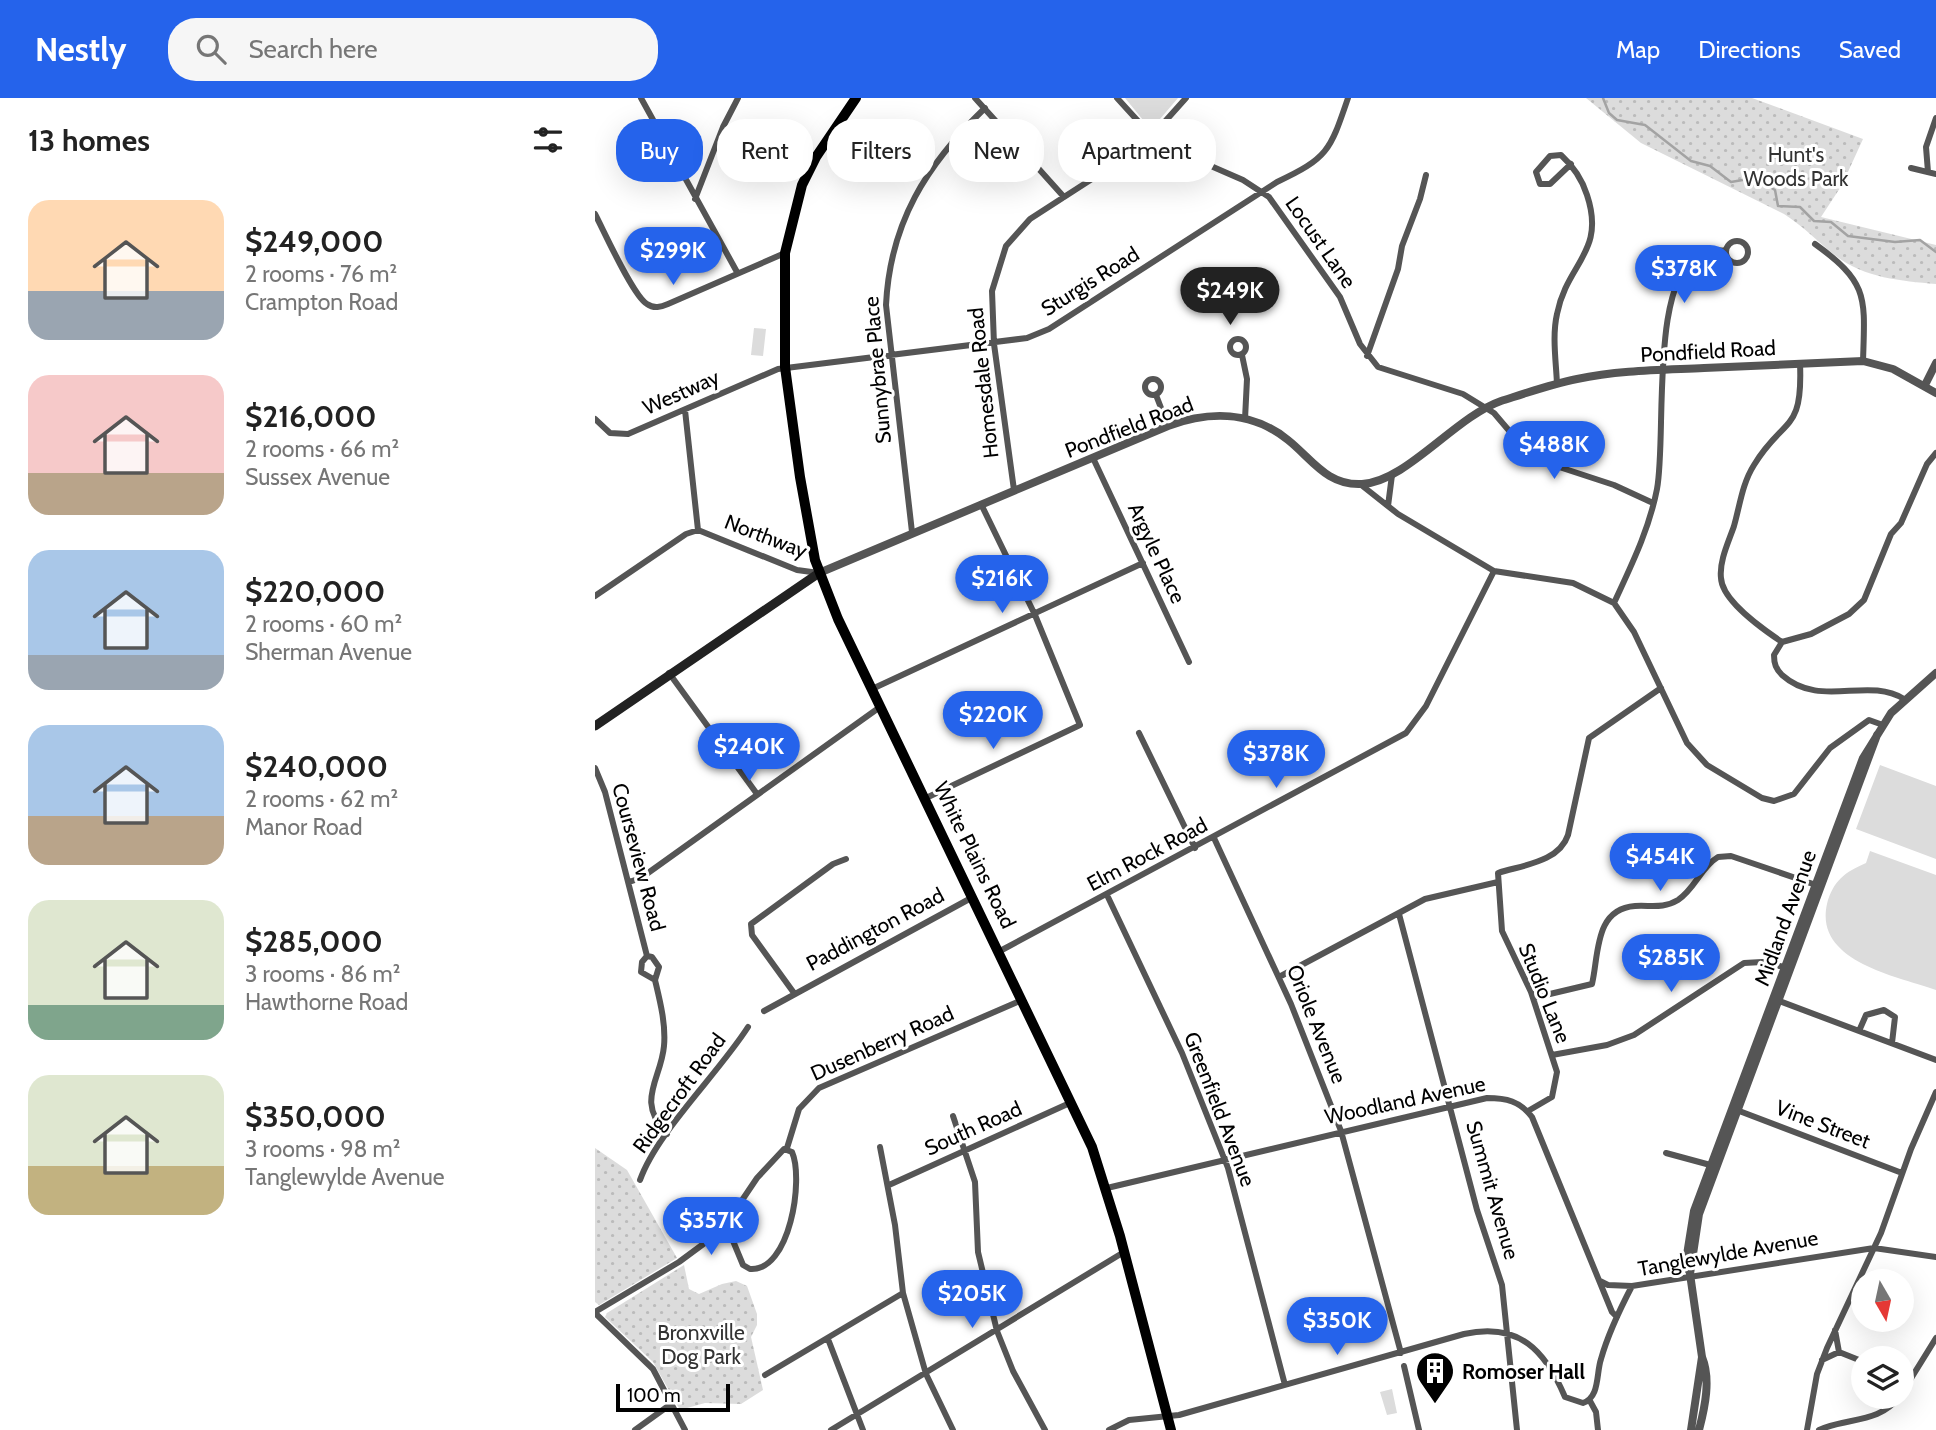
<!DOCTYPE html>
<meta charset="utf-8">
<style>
:root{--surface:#fff;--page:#f6f6f6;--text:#222;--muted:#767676;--accent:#2563eb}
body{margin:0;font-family:Cabin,sans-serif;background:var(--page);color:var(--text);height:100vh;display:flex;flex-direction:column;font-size:26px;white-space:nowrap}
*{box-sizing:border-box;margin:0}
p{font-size:23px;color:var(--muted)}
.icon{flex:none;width:38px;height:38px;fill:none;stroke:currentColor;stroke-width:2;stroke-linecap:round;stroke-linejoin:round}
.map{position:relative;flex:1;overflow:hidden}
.sheet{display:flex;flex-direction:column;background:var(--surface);width:595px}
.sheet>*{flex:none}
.guide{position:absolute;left:21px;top:21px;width:665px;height:63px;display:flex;gap:14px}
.needle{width:46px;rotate:171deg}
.fabs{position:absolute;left:1256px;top:1171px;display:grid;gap:14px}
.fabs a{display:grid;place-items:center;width:63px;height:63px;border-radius:50%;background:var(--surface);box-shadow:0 7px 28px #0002;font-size:35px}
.scale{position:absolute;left:21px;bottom:18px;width:114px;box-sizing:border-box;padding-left:7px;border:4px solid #000;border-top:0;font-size:19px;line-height:24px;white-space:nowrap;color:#000;-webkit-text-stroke:5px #fff;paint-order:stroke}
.price{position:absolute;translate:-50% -60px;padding:0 16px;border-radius:24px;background:var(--accent);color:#fff;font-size:23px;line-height:46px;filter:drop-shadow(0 2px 4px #0008)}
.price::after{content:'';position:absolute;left:50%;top:42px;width:21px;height:16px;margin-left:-10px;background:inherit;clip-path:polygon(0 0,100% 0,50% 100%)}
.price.selected{background:#222;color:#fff}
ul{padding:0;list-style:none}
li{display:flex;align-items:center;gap:21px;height:175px;padding:0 28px}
li span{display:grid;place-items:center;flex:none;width:196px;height:140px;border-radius:21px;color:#555}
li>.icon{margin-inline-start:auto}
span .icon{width:84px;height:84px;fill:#fffc;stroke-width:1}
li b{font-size:30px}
h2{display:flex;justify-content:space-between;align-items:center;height:84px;padding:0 28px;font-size:30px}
.pill{padding:0 24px;border-radius:28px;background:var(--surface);box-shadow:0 7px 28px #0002;font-size:24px;line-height:63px}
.pill.selected{background:var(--accent);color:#fff}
header{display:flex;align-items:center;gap:42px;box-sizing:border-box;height:98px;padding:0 35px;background:var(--accent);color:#fff}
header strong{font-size:33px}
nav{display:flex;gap:38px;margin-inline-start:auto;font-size:24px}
.search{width:490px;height:63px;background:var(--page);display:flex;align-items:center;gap:18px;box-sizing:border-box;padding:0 24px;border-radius:28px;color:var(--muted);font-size:26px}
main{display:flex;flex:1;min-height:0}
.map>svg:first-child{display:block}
.grass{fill:#dcdcdc}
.park{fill:url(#park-dots)}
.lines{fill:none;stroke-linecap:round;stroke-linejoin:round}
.stream{stroke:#a3a3a3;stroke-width:2.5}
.minor{stroke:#555;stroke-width:6}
.tertiary{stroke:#555;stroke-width:8}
.secondary{stroke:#222;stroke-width:9}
.primary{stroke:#000;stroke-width:10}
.labels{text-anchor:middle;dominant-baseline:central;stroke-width:6;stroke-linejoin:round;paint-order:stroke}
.park-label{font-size:21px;fill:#333;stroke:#fff}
.street-label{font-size:21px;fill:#000;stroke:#fff}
.poi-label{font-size:21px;font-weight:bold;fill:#000;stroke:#fff;text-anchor:start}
</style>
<header>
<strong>Nestly</strong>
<div class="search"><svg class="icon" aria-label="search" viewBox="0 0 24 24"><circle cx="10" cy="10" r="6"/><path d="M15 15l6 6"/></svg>Search here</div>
<nav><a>Map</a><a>Directions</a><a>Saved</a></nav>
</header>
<main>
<section class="sheet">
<h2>13 homes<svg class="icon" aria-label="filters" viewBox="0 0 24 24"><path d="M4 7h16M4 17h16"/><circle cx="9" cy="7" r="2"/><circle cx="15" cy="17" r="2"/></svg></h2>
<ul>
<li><span style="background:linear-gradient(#ffd9b3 65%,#9aa5b1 0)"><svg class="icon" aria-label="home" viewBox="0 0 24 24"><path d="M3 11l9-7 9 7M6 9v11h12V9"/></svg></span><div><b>$249,000</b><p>2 rooms · 76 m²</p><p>Crampton Road</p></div></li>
<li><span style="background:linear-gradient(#f6c9c9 70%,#b9a48a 0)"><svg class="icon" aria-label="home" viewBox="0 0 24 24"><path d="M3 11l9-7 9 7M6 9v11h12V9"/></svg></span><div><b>$216,000</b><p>2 rooms · 66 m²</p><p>Sussex Avenue</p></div></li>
<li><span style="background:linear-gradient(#a9c7e8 75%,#9aa5b1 0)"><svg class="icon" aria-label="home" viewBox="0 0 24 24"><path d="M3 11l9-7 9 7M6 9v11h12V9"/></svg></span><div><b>$220,000</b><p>2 rooms · 60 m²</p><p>Sherman Avenue</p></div></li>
<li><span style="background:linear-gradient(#a9c7e8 65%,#b9a48a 0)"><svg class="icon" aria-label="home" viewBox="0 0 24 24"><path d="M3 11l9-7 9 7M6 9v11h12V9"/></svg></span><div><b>$240,000</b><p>2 rooms · 62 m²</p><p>Manor Road</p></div></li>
<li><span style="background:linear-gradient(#dfe7d0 75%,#7fa58c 0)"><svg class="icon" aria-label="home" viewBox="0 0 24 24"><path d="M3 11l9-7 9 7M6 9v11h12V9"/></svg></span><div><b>$285,000</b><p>3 rooms · 86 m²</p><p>Hawthorne Road</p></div></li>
<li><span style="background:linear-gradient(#dfe7d0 65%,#c2b280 0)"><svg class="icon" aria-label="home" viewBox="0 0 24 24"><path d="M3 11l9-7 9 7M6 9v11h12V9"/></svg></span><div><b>$350,000</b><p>3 rooms · 98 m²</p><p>Tanglewylde Avenue</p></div></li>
</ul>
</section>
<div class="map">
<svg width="1341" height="1332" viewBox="0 0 1341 1332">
<defs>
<pattern id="park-dots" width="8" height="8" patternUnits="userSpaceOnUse" patternTransform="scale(1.75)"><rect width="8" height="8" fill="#dcdcdc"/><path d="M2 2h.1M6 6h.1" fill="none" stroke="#bbb" stroke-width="1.8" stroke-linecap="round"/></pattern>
</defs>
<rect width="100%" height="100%" fill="#fff"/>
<path class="grass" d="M530 0H583L559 28H553Z
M159 230 171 231 168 258 156 257Z
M1285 667 1341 688V761L1261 731Z
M1275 753 1341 777V892C1302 878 1219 864 1232 806 1238 783 1250 774 1271 765Z
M797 1291 802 1315 792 1317 785 1294Z"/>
<path class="park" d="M991 0H1157L1268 41 1247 87 1226 119 1341 147V186C1306 183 1270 180 1241 158 1223 144 1208 128 1189 116L1046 45Z
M0 1050 32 1072 82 1160 4 1207 0 1204Z
M89 1167 94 1191 104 1196 127 1186 141 1183 152 1188 162 1216V1227L156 1239 168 1292 146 1306 110 1305 85 1312 58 1264 10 1219 12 1215Z"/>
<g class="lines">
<path class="stream" d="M1008 0 1014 15 1022 22 1050 27 1096 63 1115 68 1136 84 1159 80 1180 92 1183 108 1205 109 1219 123 1236 124 1253 138 1300 144 1325 142 1341 154"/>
<path class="minor" d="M46 0 142 174
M380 0 469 99
M522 0 563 45 648 82 674 99 745 199 765 246 783 269 868 296 899 315 922 342 955 366 1019 387 1058 405
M1316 70 1341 76
M1333 74 1331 49 1341 20
M100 101 128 29 143 0
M0 116C9 133 38 198 52 206 59 211 66 209 73 206L190 155
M1131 154a11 11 0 1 1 22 0a11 11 0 1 1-22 0Z
M1220 146C1274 185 1270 199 1268 263
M635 249a8 8 0 1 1 16 0a8 8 0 1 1-16 0Z
M647 257 652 281 650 321
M772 258 803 171 807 148 825 101 831 77
M550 289a8 8 0 1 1 16 0a8 8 0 1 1-16 0Z
M962 286C961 263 957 238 962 216 972 165 1011 154 992 97 987 81 978 68 966 57L955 58 941 74 945 86H955L976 66
M561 297 573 328
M90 312 103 432
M0 321 15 335 33 336 183 271 432 240 454 231 682 84C733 60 735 53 753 0
M498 360 594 564
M765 386 803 416 899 473 978 485 1019 505 1039 534 1092 645 1112 667 1167 700 1179 703 1199 696 1235 650 1274 622 1288 627
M419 392 399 246 397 193 411 148 435 121 548 48 591 0
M793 408 797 377
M317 434 291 207C295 125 331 67 390 10
M0 498 91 436 103 432 202 472 224 475
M1019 505C1036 468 1054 432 1062 391 1072 338 1054 183 1105 155 1112 151 1122 152 1131 153
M1187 544C1169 532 1127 503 1126 480 1124 463 1134 443 1139 428 1145 407 1147 386 1159 367 1189 318 1208 336 1205 265
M74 575 162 696
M277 591 548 465
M1309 601C1272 578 1225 611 1187 577 1181 571 1179 566 1179 557L1187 544 1216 536 1254 516 1269 502 1296 436 1306 425 1332 366 1341 355
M544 635 600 750
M0 670 10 694 52 858 47 864 46 874 60 882 64 869 57 859 52 858
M331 700 485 627 440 517 386 406
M619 740 696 906 746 1033 806 1255
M34 784 46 780 285 609
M512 797 587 955 633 1070 690 1287
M804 816 882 1112 907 1187 922 1332
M405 853 811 635 831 608 899 473
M684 879 830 801 903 784
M60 882C65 903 71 926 69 948 66 982 40 1003 72 1036
M199 895 157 837 156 826 238 766 251 761
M938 900 997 886C1004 857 999 811 1040 808 1056 807 1068 811 1083 802 1100 791 1106 769 1123 759L1136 758 1224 788
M1179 901 1341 962
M169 913 378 799
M1264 933 1271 917 1289 912 1300 919 1297 945
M957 957 1012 947 1039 937 1149 865 1167 864 1193 870
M1139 1011 1307 1075
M933 1013 957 999 962 974 936 894 907 833 903 775C928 767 964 764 973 737L994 640 1066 590
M358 1018 380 1084 383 1154 402 1233 418 1273 450 1332
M285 1049 300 1127 308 1195 331 1276 358 1332
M192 1050 204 1011 224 990 427 902
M189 1051 197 1054C209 1081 195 1174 155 1171L148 1167 131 1126 162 1080Z
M1071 1055 1119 1068
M45 1082C62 1034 123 976 153 929
M294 1087 477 1004
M512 1090 892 1000C911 1000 925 1003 937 1019L1017 1214 1022 1219
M1005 1183 1013 1187 1037 1188
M0 1214 84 1164 130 1130
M0 1215 58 1271 90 1332
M233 1241 268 1332
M1244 1254 1269 1264
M1227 1262 1244 1254 1240 1232
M809 1268 824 1332
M170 1277 308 1195
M1307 1295 1341 1240
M995 1303 1001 1314 1003 1332
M40 1332 76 1306
M236 1332 529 1154
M514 1332 534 1322 584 1317 869 1236C924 1224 950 1252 970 1299L988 1305C1005 1299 1001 1276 1006 1261 1013 1236 1025 1211 1037 1188L1279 1150 1341 1159
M1212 1332 1222 1276 1232 1250 1286 1135 1316 1051 1341 994
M1224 1332C1253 1319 1284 1326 1305 1298"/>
<path class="tertiary" d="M1330 287 1341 265
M224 475 573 328C614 313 657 313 693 342 717 361 732 388 767 386 811 384 860 319 906 303 931 295 957 286 982 281 1024 272 1067 272 1109 270 1162 268 1215 265 1268 263L1298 271 1341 295
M1094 1173 1091 1163 1099 1113 1268 660 1296 615 1341 575
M1096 1332 1107 1259
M1104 1332C1110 1309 1116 1281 1107 1259L1095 1176 1104 1116 1282 637"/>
<path class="secondary" d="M0 628 224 475"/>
<path class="primary" d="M261 0 221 59 207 87 190 155V269L205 379 220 462 243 521 497 1049 525 1138 576 1332"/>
</g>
<defs>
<symbol id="building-pin" viewBox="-11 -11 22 30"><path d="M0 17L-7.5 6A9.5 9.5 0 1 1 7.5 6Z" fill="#000" stroke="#fff"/><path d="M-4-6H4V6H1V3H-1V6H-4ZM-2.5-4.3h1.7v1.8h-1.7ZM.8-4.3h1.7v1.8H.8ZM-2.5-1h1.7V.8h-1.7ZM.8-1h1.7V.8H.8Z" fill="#fff"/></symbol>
</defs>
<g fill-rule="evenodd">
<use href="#building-pin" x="818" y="1251" width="44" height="60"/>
</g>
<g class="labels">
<g class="park-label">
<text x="1201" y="56">Hunt's<tspan x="1201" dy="24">Woods Park</tspan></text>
<text x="106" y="1234">Bronxville<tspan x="106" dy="24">Dog Park</tspan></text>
</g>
<g class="street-label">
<text transform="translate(726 144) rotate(55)">Locust Lane</text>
<text transform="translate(495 183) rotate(-32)">Sturgis Road</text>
<text transform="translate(1113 253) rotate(-3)">Pondfield Road</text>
<text transform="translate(282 272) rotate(-95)">Sunnybrae Place</text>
<text transform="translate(388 285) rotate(-96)">Homesdale Road</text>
<text transform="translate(86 294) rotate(-24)">Westway</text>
<text transform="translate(534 329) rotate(-21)">Pondfield Road</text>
<text transform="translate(171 438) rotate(21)">Northway</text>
<text transform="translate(562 455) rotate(65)">Argyle Place</text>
<text transform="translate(552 756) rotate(-28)">Elm Rock Road</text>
<text transform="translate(380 757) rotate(64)">White Plains Road</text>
<text transform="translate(44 759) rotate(75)">Courseview Road</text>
<text transform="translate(1190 820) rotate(-70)">Midland Avenue</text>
<text transform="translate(280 831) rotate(-28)">Paddington Road</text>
<text transform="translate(950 895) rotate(68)">Studio Lane</text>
<text transform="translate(722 926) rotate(68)">Oriole Avenue</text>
<text transform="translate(287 945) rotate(-24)">Dusenberry Road</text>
<text transform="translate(84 995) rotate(-54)">Ridgecroft Road</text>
<text transform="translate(810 1002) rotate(-12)">Woodland Avenue</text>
<text transform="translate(625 1011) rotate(69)">Greenfield Avenue</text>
<text transform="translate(1228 1026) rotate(21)">Vine Street</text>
<text transform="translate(378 1030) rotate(-24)">South Road</text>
<text transform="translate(898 1092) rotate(74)">Summit Avenue</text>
<text transform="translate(1133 1155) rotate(-10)">Tanglewylde Avenue</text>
</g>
<g class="poi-label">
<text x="867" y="1273">Romoser Hall</text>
</g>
</g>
</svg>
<div class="fabs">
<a><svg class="needle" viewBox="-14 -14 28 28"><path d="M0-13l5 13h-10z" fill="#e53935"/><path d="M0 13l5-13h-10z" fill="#767676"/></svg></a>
<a><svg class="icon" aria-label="layers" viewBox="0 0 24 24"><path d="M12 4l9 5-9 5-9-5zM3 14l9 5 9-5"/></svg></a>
</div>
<div class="scale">100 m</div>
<b class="price" style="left:78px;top:189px">$299K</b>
<b class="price" style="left:1089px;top:207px">$378K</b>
<b class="price selected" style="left:635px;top:229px">$249K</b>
<b class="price" style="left:959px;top:383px">$488K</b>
<b class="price" style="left:407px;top:517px">$216K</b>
<b class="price" style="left:398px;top:653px">$220K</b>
<b class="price" style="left:154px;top:685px">$240K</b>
<b class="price" style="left:681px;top:692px">$378K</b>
<b class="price" style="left:1065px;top:795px">$454K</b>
<b class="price" style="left:1076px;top:896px">$285K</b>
<b class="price" style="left:116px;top:1159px">$357K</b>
<b class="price" style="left:377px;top:1232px">$205K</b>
<b class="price" style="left:742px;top:1259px">$350K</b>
<div class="guide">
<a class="pill selected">Buy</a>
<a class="pill">Rent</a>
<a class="pill">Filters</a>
<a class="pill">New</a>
<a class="pill">Apartment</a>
</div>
</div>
</main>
